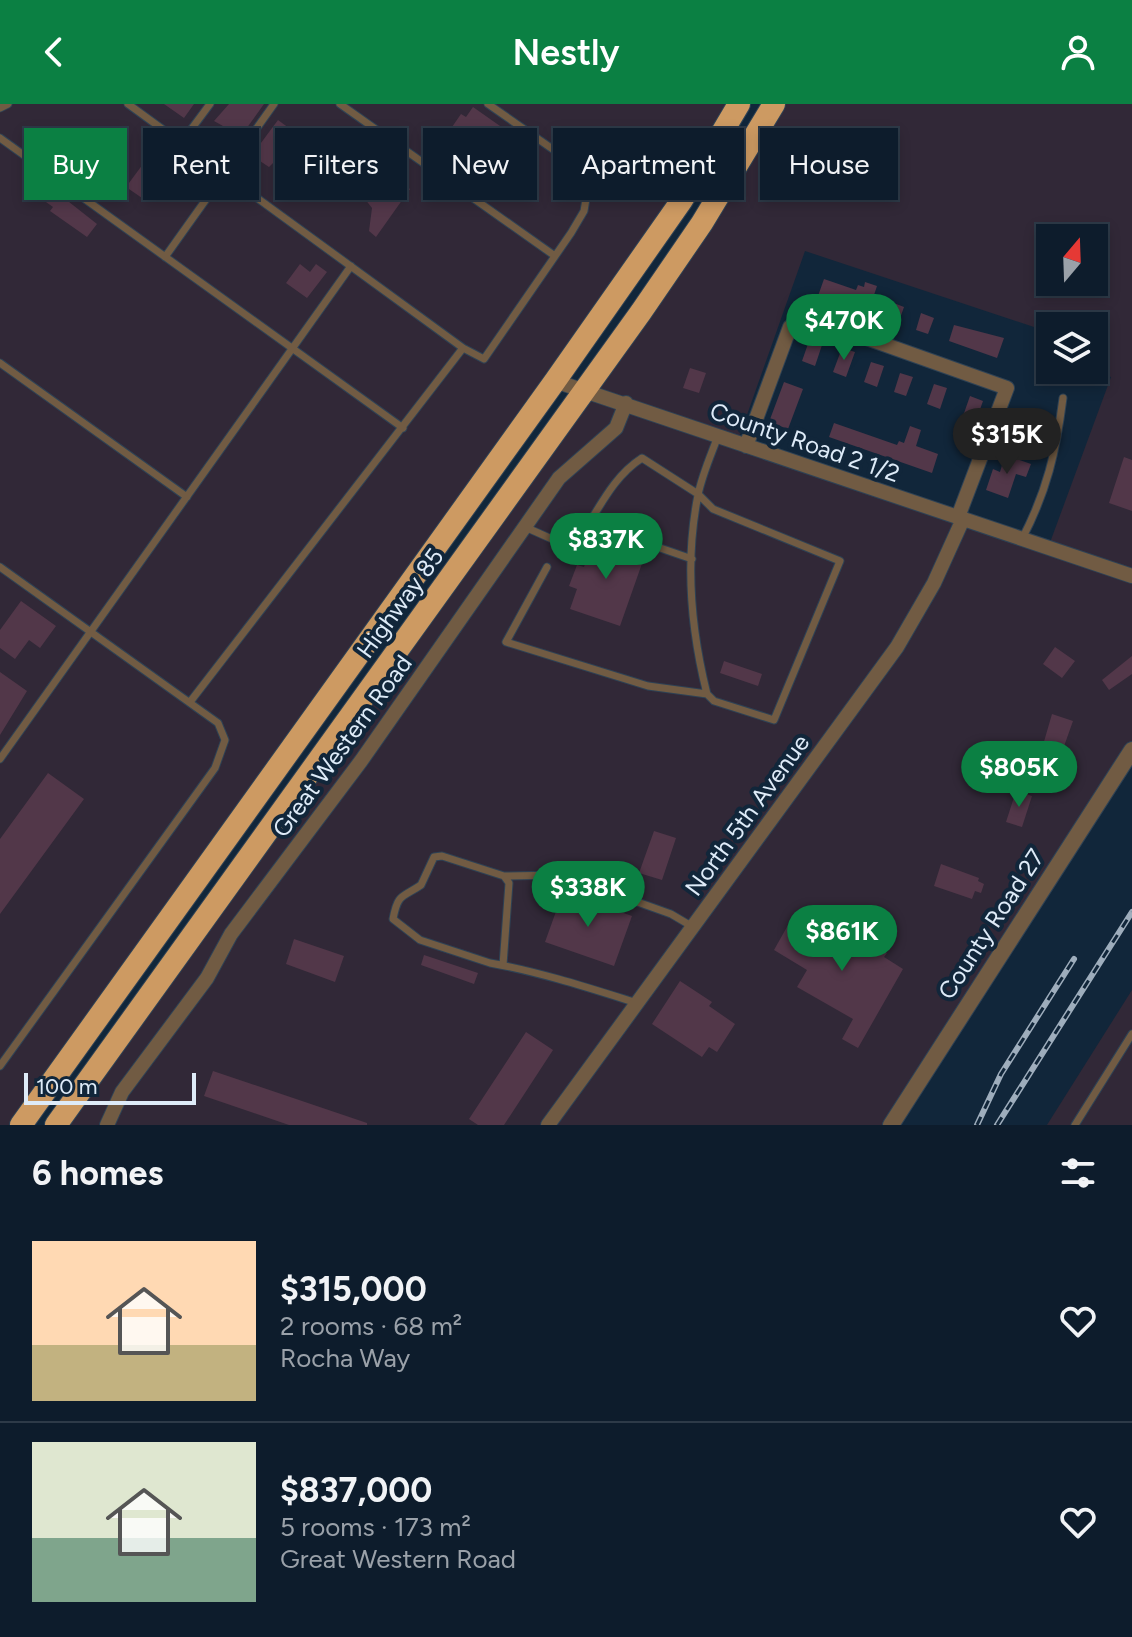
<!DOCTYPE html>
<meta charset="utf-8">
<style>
:root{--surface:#0d1c2c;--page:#162534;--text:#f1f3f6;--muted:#9aa1a9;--line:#2d3a48;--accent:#0b8043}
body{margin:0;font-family:Figtree,sans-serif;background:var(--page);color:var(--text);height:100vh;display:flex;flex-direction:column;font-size:30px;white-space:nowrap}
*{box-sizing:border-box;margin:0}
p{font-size:26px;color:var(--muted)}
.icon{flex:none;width:44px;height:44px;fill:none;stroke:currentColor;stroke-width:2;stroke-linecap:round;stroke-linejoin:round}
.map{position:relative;height:1021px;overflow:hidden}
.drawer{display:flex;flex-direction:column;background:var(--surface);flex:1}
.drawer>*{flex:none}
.banner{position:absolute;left:24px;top:24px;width:1084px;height:72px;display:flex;gap:16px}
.needle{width:52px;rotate:19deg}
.buttons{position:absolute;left:1036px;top:120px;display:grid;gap:16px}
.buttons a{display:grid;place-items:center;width:72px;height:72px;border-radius:0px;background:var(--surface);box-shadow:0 4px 12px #0003,0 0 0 2px var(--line);font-size:40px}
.scale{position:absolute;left:24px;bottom:20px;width:172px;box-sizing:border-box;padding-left:8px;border:4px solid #deebf8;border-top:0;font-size:22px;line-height:28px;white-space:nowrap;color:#deebf8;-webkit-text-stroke:6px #11263a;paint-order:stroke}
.price{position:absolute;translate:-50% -68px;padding:0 18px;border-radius:28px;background:var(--accent);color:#fff;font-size:26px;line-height:52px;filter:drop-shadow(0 2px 4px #0008)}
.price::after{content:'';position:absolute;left:50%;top:48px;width:24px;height:18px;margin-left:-12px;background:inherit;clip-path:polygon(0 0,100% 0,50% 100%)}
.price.selected{background:#222;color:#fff}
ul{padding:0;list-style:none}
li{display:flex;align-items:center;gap:24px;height:200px;padding:0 32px}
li+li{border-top:2px solid var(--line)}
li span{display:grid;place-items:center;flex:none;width:224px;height:160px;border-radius:0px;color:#555}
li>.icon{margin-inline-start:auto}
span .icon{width:96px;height:96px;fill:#fffc;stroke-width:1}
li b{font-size:34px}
h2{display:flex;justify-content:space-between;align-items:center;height:96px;padding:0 32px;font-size:34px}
.pill{padding:0 28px;border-radius:0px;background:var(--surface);box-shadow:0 4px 12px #0003,0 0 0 2px var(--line);font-size:28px;line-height:72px}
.pill.selected{background:var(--accent);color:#fff}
header{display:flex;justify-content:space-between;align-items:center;height:104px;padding:0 32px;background:var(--accent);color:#fff;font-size:36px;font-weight:600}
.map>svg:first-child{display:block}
.industrial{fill:#312837;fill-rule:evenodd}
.building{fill:#523749}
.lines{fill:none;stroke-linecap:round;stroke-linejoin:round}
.service-casing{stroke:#2e4255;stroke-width:9}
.minor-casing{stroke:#2e4255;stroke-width:16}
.tertiary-casing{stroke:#2e4255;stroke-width:18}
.trunk-casing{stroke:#2e4255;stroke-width:24}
.service{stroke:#715b43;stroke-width:7}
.minor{stroke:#715b43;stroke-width:14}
.tertiary{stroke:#715b43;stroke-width:16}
.trunk{stroke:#cd9a62;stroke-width:22}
.rail-casing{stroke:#9eadbc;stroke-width:6}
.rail{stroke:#11263a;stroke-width:3;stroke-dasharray:9;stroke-linecap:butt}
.labels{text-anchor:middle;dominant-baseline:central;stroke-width:8;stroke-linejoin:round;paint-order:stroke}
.street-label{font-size:24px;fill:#deebf8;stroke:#11263a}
</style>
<header><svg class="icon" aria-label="back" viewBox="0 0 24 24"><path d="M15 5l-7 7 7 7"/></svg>Nestly<svg class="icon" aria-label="person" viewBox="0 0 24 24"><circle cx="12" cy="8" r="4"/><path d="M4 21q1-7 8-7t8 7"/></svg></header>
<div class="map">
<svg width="1132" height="1021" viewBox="0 0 1132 1021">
<rect width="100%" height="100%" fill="#11263a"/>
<path class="industrial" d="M0 0H739L21 1021H0Z
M774 0H1132V646L891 1021H56ZM1050 134H1094V178H1050ZM805 147 1040 225 1034 245 1050 251V222H1094L1092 266 1111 273 1048 444 737 339Z
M1132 886V1021H1047Z"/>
<path class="building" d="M164 0H194L184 14Z
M229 0H264L241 32 214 17Z
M473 3 517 34 496 64 472 47 477 40 452 23 461 10 466 13Z
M278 16 312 41 323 23 364 53 361 71 370 81 382 84 396 76 410 85 376 133 369 127 372 104 361 90 344 86 324 98 314 90 320 72 306 51 289 48 281 51 269 63 254 53 255 47Z
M143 60 159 71 142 94 126 83Z
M45 79 97 120 87 133 50 107 53 103 36 91Z
M300 160 310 168 316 160 327 168 307 194 286 179Z
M824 175 856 186 858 181 864 183 865 178 877 182 868 209 818 192Z
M891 198 904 203 898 220 885 216Z
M921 209 934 214 928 230 916 226Z
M954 221 1004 234 997 254 949 237Z
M809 237 822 241 815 262 802 257Z
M842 244 855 248 846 273 833 268Z
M871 258 884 262 877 283 864 278Z
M690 264 706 269 699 289 683 284Z
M900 269 913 273 906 292 894 288Z
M784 278 803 285 788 325 769 318Z
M934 280 947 284 940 305 927 300Z
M970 292 983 297 976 317 963 312Z
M834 319 897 341 899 337 904 339 910 322 921 326 916 342 938 350 932 369 829 333Z
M1005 351 1031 360 1026 373 1016 370 1008 394 986 386 993 365 1000 368Z
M1124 353 1132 356V407L1109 399Z
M594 433 645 451 620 522 570 505 577 485 569 482 577 461 584 463Z
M21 497 56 522 40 544 29 536 15 555 0 544V526Z
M1055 543 1075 557 1062 574 1043 560Z
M1132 552V570L1109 586 1102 576Z
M724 557 762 570 758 582 720 569Z
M0 568 27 587 0 631Z
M1052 610 1073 617 1057 662 1052 660 1046 676 1034 672Z
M48 669 84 695 0 810V735Z
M1016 687 1032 692 1022 723 1006 718Z
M654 727 676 734 662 776 639 769Z
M941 760 979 774 978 777 984 780 981 789 975 787 972 795 934 782Z
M563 788 632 812 614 862 545 838Z
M792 814 828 835 837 820 887 849 884 853 903 865 858 944 842 935 853 915 797 883 807 866 774 846Z
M294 835 344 852 335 878 286 860Z
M424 851 478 869 474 880 421 861Z
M680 877 712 898 709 902 735 920 717 948 709 943 702 953 652 920Z
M526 928 553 946 504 1021H478L469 1015Z
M213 967 367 1019V1021H289L204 992Z"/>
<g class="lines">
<defs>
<path id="service" d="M128 0 463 244 484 255 571 129 584 107 587 89 584 78 564 53 488 0
M340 0 555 152
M0 4 8 0
M0 34 403 324
M181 39 210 0
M165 153 274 0
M0 259 187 393
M591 420 692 455
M525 423 572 444C596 414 608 376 642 354L698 390 713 405 840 457 774 616 714 597 707 590
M1022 435C1047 387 1056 348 1063 294
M0 463 218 619 225 636 215 664 0 962
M547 463 506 538 648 582 707 590C691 526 685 456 698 391 702 371 711 351 718 332
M190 598 463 244
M0 655 351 162
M504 772 562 771 671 810 693 823
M503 861 509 779 504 772 442 752 434 753 421 781C402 794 398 789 393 815L420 836 490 859C540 868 589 884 637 899
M1075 1021 1132 930"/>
<path id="minor" d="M555 277 1132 472
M746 342 790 223 807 213 1007 284 958 413
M107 1021 122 988 207 874 231 830 361 657 559 374 616 324 626 299
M548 1021 897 543 934 479 963 415"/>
<path id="tertiary" d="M891 1021 1132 646"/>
<path id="trunk" d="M21 1021 555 277 682 96 739 0
M56 1021 641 208 702 119 774 0"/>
</defs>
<use href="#service" class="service-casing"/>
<use href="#minor" class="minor-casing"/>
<use href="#tertiary" class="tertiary-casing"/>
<use href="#trunk" class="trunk-casing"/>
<use href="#service" class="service"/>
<use href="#minor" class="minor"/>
<use href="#tertiary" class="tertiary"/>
<use href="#trunk" class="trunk"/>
<defs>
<path id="rail" d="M977 1021 1001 970 1074 855
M997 1021 1132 808"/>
</defs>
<use href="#rail" class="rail-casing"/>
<use href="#rail" class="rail"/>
</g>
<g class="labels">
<g class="street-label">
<text transform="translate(805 338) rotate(19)">County Road 2 1/2</text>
<text transform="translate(400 499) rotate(-54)">Highway 85</text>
<text transform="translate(342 642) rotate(-54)">Great Western Road</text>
<text transform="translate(747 711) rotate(-54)">North 5th Avenue</text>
<text transform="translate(991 820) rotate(-57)">County Road 27</text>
</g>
</g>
</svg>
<div class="buttons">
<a><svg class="needle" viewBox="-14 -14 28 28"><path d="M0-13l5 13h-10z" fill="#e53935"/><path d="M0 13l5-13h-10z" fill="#9aa1a9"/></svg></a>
<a><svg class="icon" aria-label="layers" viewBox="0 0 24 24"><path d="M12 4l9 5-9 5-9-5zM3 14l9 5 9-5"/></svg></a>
</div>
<div class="scale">100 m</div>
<b class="price" style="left:844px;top:258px">$470K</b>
<b class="price selected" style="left:1007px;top:372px">$315K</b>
<b class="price" style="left:606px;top:477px">$837K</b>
<b class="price" style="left:1019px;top:705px">$805K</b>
<b class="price" style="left:588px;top:825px">$338K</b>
<b class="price" style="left:842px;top:869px">$861K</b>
<div class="banner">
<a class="pill selected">Buy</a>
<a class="pill">Rent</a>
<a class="pill">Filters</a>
<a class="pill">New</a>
<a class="pill">Apartment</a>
<a class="pill">House</a>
</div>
</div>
<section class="drawer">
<h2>6 homes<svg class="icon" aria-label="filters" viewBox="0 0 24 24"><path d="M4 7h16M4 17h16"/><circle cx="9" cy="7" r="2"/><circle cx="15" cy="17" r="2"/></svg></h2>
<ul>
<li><span style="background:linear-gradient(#ffd9b3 65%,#c2b280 0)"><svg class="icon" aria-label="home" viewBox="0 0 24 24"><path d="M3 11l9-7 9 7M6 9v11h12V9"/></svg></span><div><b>$315,000</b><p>2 rooms · 68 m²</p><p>Rocha Way</p></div><svg class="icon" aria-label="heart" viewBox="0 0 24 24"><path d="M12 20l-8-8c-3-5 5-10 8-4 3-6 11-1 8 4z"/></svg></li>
<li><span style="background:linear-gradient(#dfe7d0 60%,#7fa58c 0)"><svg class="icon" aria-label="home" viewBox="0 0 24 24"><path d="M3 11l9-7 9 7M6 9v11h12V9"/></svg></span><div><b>$837,000</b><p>5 rooms · 173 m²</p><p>Great Western Road</p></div><svg class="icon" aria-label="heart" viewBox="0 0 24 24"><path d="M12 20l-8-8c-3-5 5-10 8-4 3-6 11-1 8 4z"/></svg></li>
</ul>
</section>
